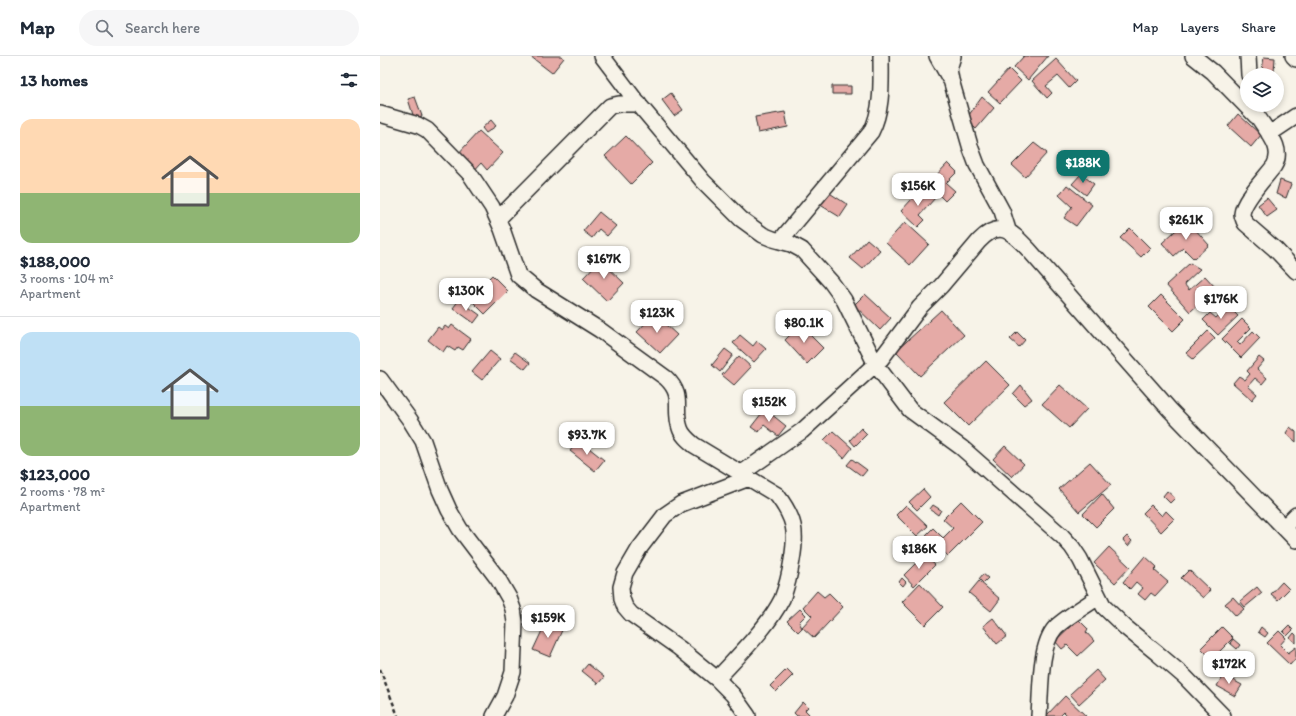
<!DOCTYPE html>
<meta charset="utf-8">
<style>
:root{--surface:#fff;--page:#f6f6f7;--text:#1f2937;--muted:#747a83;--line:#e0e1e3;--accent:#0f766e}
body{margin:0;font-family:Itim,sans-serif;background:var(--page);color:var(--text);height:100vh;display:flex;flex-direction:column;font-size:15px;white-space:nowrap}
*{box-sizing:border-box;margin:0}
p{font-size:13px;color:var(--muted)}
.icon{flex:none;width:22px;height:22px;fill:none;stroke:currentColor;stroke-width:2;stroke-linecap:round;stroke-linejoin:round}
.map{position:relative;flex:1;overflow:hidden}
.side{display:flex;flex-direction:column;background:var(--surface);width:380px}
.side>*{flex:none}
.tools{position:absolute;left:860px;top:12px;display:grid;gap:8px}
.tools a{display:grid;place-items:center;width:44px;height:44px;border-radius:50%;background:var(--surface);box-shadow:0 2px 6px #0003;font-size:20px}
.price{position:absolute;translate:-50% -34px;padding:0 9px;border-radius:8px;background:#fff;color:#222;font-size:13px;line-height:26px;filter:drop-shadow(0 1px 2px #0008)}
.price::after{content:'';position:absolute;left:50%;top:24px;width:12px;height:9px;margin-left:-6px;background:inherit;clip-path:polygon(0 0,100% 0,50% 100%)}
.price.on{background:var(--accent);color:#fff}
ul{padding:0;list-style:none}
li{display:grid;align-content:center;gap:8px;height:212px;padding:0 20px}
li+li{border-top:1px solid var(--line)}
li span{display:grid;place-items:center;height:124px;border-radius:12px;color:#555}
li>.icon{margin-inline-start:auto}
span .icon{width:72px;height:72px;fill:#fffc;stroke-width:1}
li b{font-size:17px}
h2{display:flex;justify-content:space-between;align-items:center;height:48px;padding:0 20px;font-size:17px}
header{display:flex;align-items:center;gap:24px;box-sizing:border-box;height:56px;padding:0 20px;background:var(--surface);border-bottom:1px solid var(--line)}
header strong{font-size:19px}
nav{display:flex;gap:22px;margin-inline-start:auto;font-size:14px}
.search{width:280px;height:36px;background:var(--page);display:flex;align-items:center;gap:10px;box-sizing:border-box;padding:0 14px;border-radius:22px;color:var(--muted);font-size:15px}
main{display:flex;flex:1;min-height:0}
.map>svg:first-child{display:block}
.building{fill:#e5aaa6;stroke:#2b2b2b}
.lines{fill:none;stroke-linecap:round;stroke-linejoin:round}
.street-casing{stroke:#2b2b2b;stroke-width:18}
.path{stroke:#2b2b2b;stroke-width:2.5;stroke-dasharray:4 3;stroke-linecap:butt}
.street{stroke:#f7f3e8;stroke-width:15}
</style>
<header>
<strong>Map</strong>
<div class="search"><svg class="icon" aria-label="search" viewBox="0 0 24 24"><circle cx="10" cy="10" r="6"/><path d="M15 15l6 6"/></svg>Search here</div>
<nav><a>Map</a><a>Layers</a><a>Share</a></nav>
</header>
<main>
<section class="side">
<h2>13 homes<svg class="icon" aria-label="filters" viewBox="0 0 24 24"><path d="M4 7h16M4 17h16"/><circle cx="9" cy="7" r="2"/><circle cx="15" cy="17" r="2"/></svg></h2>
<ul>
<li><span style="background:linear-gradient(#ffd9b3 60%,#8fb573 0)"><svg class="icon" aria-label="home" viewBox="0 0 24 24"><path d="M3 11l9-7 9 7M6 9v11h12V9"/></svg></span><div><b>$188,000</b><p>3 rooms · 104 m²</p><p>Apartment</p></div></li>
<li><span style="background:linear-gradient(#bfe0f5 60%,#8fb573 0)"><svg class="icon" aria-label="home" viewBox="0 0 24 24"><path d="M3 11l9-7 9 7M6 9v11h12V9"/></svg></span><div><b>$123,000</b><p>2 rooms · 78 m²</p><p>Apartment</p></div></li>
</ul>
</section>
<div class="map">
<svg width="916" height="660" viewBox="0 0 916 660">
<rect width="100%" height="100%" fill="#f7f3e8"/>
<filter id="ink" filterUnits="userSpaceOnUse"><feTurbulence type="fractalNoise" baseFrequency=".025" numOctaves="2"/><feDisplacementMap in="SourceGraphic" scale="8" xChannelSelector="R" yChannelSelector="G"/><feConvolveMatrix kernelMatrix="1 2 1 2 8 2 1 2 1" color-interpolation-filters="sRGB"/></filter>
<g filter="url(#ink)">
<path class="building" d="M150 0H181L184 2 172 17Z
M644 0H668L648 24 634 11Z
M884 1 895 2 894 16 882 14Z
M676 3 696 25 689 32 678 20 666 30 672 37 667 42 652 25Z
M629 13 641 25 620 47 608 36Z
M452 30H471V38H452Z
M291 37 303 54 294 60 282 44Z
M35 41 42 60 34 62 28 43Z
M602 41 614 52 596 73 586 63Z
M405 56 408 71 378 77 375 61Z
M858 58 881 79 871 91 848 70Z
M111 64 116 70 106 77 102 72Z
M99 75 123 97 107 114 101 107 93 116 76 100Z
M246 80 272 107 251 128 225 100Z
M654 87 667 97 645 121 632 109Z
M568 107 577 116 566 127 575 135 565 145 548 128Z
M701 118 714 128 706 139 692 128Z
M900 124 911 128 906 142 896 138Z
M687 129 712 149 696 170 684 162 692 151 679 139Z
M543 131 555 142 540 159 545 164 538 171 521 155Z
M445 134 468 149 460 161 437 147Z
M887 142 897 154 887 161 878 149Z
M219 156 236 170 227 180 219 173 212 182 203 175Z
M807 164 829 189 814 203 803 192 794 200 782 187Z
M525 166 549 188 530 209 506 187Z
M750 172 770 192 761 201 740 182Z
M487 183 500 194 483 213 470 202Z
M220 204 244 227 227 245 203 222Z
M810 207 820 213 804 228 809 234 825 220 836 232 810 256 786 229Z
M112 219 128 235 105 258 89 242Z
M485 238 511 262 500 274 474 249Z
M781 239 805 263 793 275 769 251Z
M79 244 100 259 94 267 73 252Z
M848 250 858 260 838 279 823 264 830 257 836 262Z
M561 254 584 279 540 320 516 295Z
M274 258 297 279 280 297 257 276Z
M862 263 871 272 857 286 860 289 873 275 880 282 861 302 842 283Z
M72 269 91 283 83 294 78 291 75 295 67 290 63 296 48 284 58 271 62 274 65 270 69 273Z
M420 269 443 292 427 308 405 284Z
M828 275 835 282 813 303 806 297Z
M637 276 645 284 639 291 630 283Z
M360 279 373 290 377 285 386 293 374 306 353 287Z
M345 293 353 299 340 316 332 309Z
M110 295 120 303 102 324 92 316Z
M135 296 150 307 145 313 130 302Z
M359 300 371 311 354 329 342 319Z
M879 301 884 305 877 313 887 322 882 328 875 322 868 330 877 338 872 344 853 327 859 320 865 324 870 318 867 315Z
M606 305 630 329 588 370 564 346Z
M641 329 652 343 644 349 633 338Z
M680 329 707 353 689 372 662 348Z
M385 353 406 370 398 380 384 369 378 376 371 371Z
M910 371 916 376V386L906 377Z
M481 372 487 378 475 390 470 384Z
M453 375 472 392 464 402 444 384Z
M199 384 224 404 215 415 190 395Z
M625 390 644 408 632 421 613 403Z
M472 403 487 414 482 420 467 409Z
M710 406 731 429 699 456 679 433Z
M543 433 550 441 537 454 529 446Z
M787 435 795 442 790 447 783 440Z
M722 438 734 453 716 471 703 458Z
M581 445 602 466 568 500 546 479 553 472 563 482 573 472 563 463Z
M526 449 548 470 537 480 516 459Z
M553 449 561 454 558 459 550 453Z
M771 449 782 460 786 455 794 463 781 476 763 457Z
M747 480 752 485 748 490 743 484Z
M729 491 750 511 735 527 714 507Z
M544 499 555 509 534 530 524 519Z
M765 500 777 511 774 514 788 526 775 540 771 537 765 544 758 538 763 532 756 526 750 533 743 526Z
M809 514 830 534 823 542 801 522Z
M603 518 608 522 603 527 599 523Z
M522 522 526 526 523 530 519 526Z
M599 525 620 543 611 555 589 537Z
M902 526 909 533 898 544 891 538Z
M540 527 563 551 545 569 522 546Z
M877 531 882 537 865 551 860 545Z
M437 535 444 541 449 537 463 551 434 582 422 571 432 560 423 551Z
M853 541 864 553 856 560 845 548Z
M420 553 426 559 419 566 422 572 418 576 407 565Z
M613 562 627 580 617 588 603 570Z
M698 563 708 573 706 576 714 585 698 600 687 589 682 593 675 585Z
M167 564 183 572 170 601 153 594Z
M909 570 913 574 907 580 903 576Z
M842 571 853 582 832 603 821 592Z
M881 571 888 577 885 581 878 576Z
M899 575 906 582 900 589 908 597 916 591V602L910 609 887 587Z
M914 577 916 579V587L910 582Z
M853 583 860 589 857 593 850 587Z
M208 608 224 621 218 628 202 615Z
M407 613 413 619 396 636 390 630Z
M716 614 725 624 699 648 690 638Z
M843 619 862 629 855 640 837 630Z
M685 640 706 660H688L684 656 680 660H666Z
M423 646 428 651 425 654 429 658 428 660H417L414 657Z"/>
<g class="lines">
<defs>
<path id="street" d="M222 0 256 45 323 125 361 163 383 179 393 183 411 188 422 194 451 226 464 244 496 309 530 354 582 392 682 480 692 491 700 503 724 551 745 571 777 597 805 621 843 660
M557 0 570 23
M573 0 569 13 571 24 591 93 597 109 622 155 628 174
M813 0 833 16 876 60
M868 0 869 19
M913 0 916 3
M872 49C878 69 907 88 894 110 886 121 863 144 862 158 862 161 864 164 865 167L895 193 916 215
M0 58 38 69 47 74 90 118 112 151 122 173 138 219 156 234 220 274 286 322C305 340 293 352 300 372 302 379 308 384 314 389L397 439C415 463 417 475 412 504 410 517 407 530 402 543 388 571 358 600 337 623
M889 78 916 60
M118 163 230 50 239 48H259
M400 185 491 76C503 53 501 26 501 0
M0 323 30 364 43 385 60 434 69 454 80 473 118 523 129 542 133 553 135 566 133 616 125 640 114 660
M362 417 422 375 501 303 540 251 561 230 599 185C620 163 631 175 649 194L790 354 916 484
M904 471 916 459
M368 660 353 639 337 623 299 592 251 558 245 551 242 543 241 531 245 517 259 493 285 459 301 448 369 422
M659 660C661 636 659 590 675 572 685 562 706 550 718 541"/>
</defs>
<use href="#street" class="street-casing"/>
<path class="path" d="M0 613 18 660"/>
<use href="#street" class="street"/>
</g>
</g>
</svg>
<div class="tools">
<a><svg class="icon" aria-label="layers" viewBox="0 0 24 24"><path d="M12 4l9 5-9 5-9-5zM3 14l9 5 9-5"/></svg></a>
</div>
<b class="price on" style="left:703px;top:128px">$188K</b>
<b class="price" style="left:538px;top:151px">$156K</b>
<b class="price" style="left:806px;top:185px">$261K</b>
<b class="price" style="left:224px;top:224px">$167K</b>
<b class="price" style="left:86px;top:256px">$130K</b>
<b class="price" style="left:841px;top:264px">$176K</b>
<b class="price" style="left:277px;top:278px">$123K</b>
<b class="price" style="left:424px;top:288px">$80.1K</b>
<b class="price" style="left:389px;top:367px">$152K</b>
<b class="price" style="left:207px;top:400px">$93.7K</b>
<b class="price" style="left:539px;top:514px">$186K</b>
<b class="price" style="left:168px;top:583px">$159K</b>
<b class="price" style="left:849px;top:629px">$172K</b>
</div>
</main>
